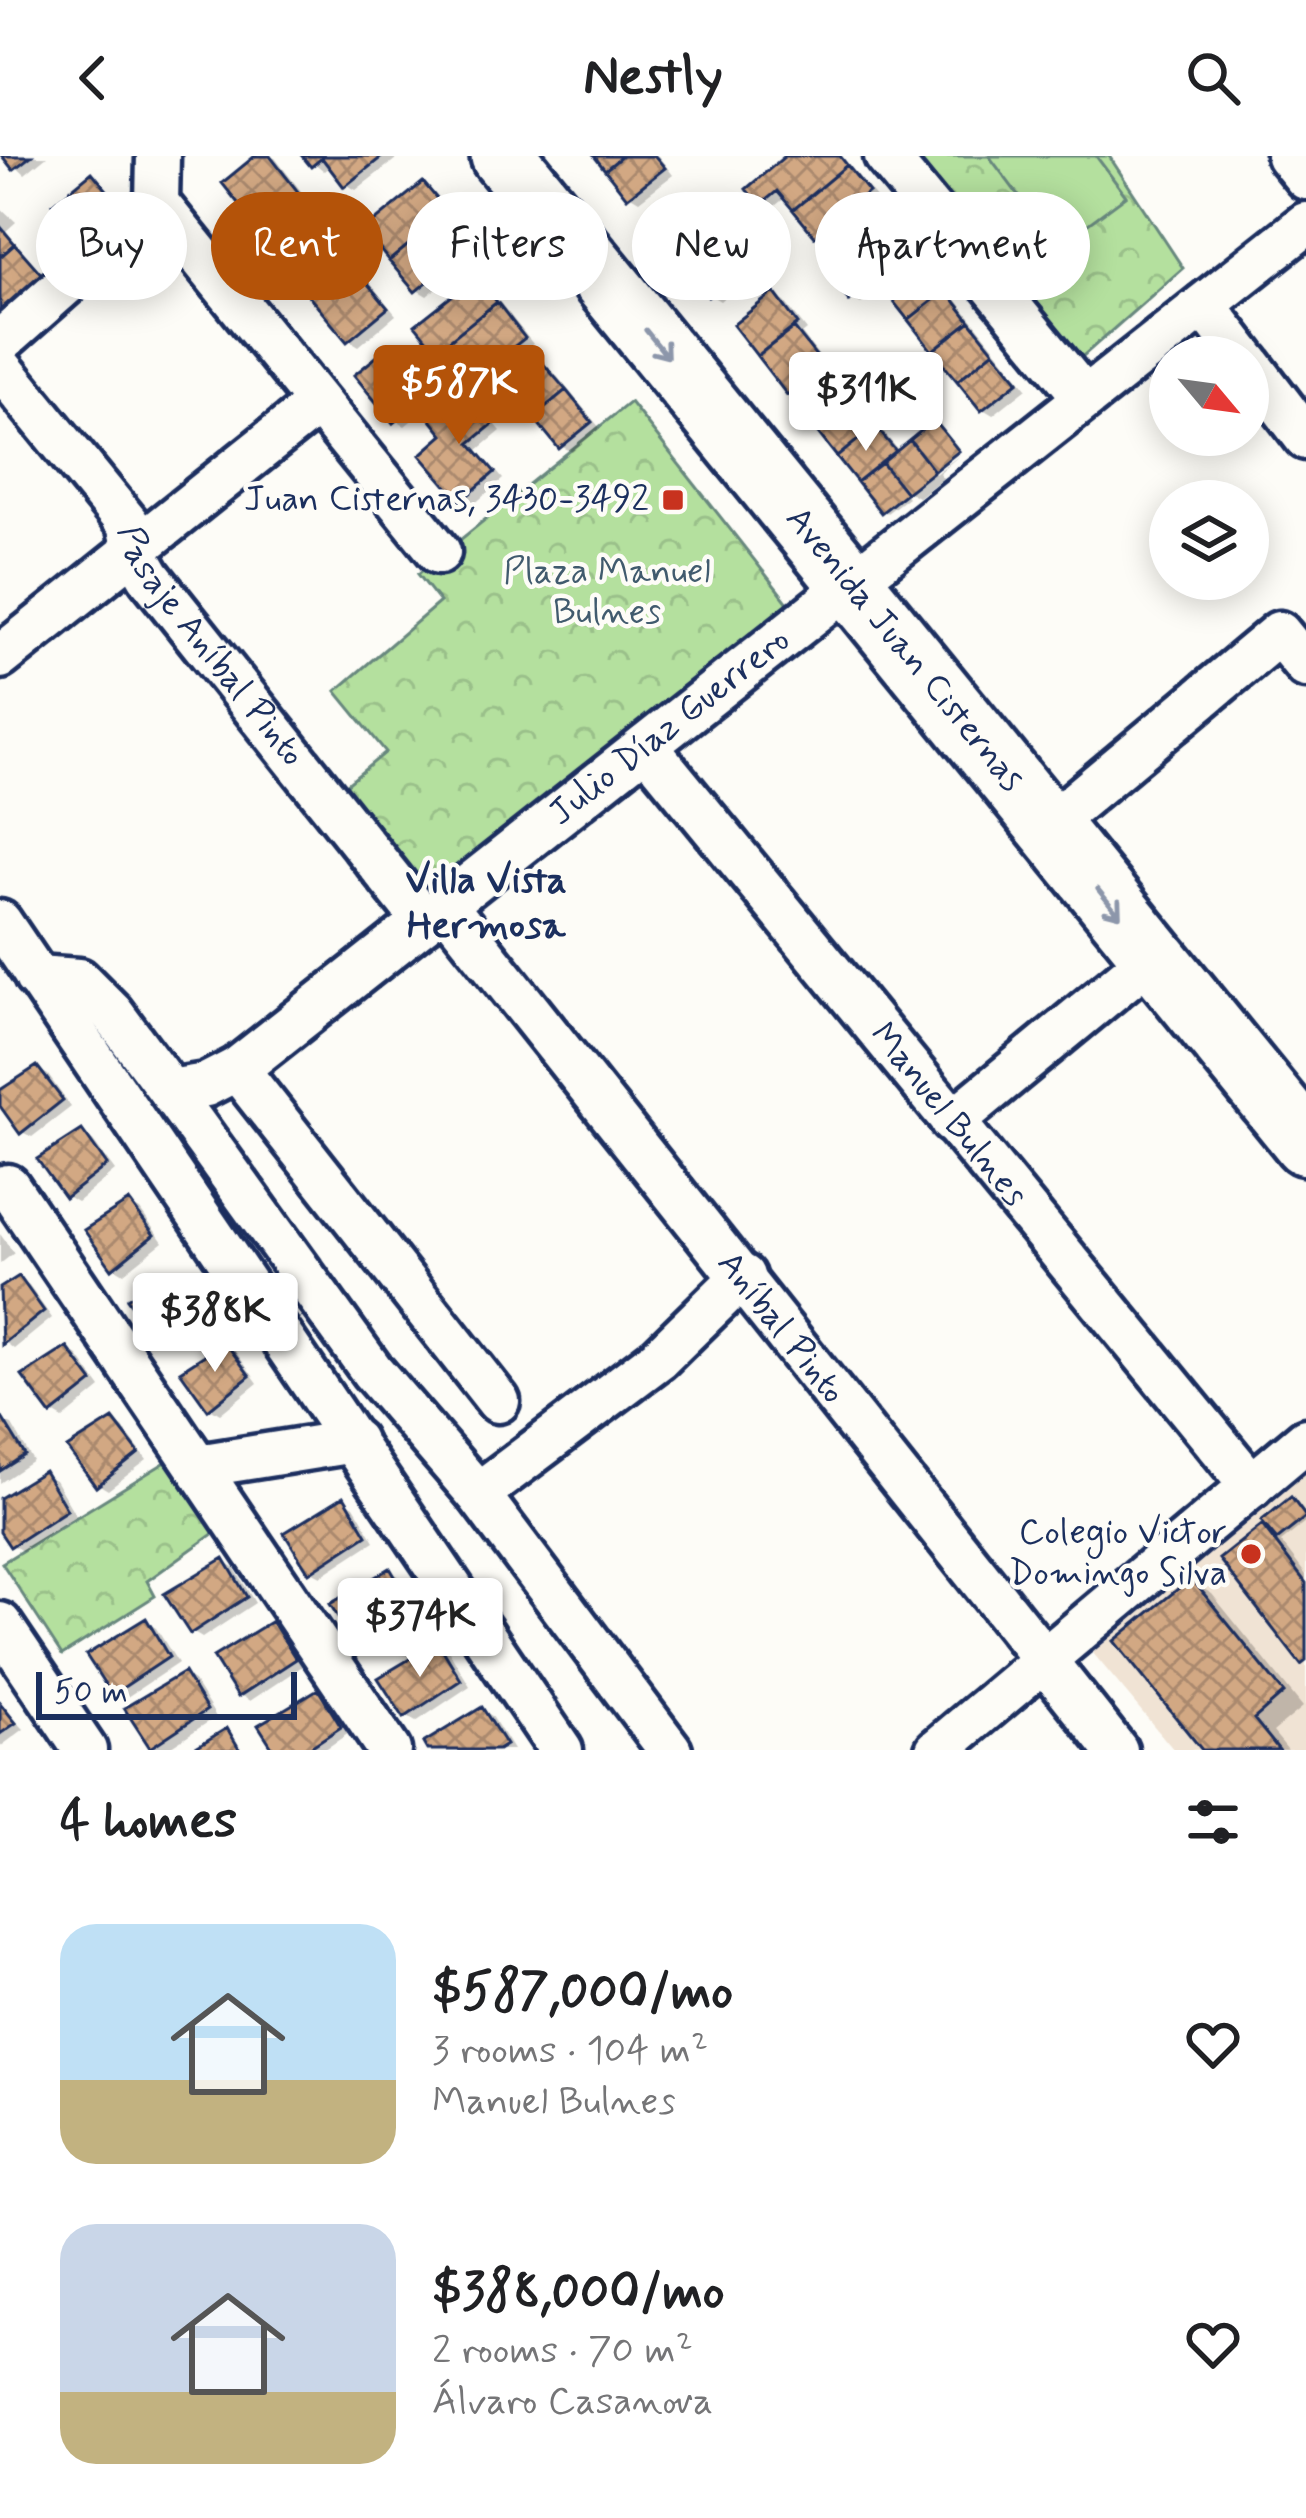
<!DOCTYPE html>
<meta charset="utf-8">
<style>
:root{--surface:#fff;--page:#f6f6f6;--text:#202124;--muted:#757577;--accent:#b45309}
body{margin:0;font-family:Mynerve,sans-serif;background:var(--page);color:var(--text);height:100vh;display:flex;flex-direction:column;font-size:45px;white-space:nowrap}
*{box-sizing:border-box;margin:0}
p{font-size:39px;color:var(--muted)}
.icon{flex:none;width:66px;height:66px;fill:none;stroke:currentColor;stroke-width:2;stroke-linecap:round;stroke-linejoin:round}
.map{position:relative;height:1594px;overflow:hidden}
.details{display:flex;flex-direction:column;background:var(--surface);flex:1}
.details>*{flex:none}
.top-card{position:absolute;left:36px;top:36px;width:1236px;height:108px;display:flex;gap:24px}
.needle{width:78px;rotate:119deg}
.controls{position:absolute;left:1149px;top:180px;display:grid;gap:24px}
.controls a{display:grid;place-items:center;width:120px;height:120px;border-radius:50%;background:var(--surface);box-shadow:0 6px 30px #0003;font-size:60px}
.scale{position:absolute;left:36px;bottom:30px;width:261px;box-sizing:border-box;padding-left:12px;border:6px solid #1b2f5e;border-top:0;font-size:33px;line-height:42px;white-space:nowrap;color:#1b2f5e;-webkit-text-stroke:9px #fdfcf7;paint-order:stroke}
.price{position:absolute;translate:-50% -102px;padding:0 27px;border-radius:12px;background:#fff;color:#222;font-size:39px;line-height:78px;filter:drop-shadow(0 3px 6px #0008)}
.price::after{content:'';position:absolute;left:50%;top:72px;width:36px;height:27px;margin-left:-18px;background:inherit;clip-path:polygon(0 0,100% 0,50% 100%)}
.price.active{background:var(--accent);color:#fff}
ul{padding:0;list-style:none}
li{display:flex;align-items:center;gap:36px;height:300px;padding:0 60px}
li span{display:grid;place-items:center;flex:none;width:336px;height:240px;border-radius:36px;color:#555}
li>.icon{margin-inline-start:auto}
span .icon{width:144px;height:144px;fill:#fffc;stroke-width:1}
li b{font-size:51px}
h2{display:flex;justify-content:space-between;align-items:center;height:144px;padding:0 60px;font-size:51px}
.chip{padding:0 42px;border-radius:54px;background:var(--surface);box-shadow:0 6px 30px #0003;font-size:42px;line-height:108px}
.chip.active{background:var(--accent);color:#fff}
header{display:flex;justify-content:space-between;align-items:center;height:156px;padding:0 60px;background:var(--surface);font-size:54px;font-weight:800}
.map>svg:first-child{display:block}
.built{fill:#f0e3d4}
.park{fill:url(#park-crowns);stroke:#68887e;stroke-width:3}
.pitch{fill:#b4e09e;stroke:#68887e;stroke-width:3}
.shadow{fill:#0003}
.building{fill:url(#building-cross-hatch);stroke:#1b2f5e;stroke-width:3}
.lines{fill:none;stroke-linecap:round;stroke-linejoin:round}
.street-casing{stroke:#1b2f5e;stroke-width:51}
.primary-casing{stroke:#1b2f5e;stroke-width:72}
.street{stroke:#fdfcf7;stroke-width:42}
.primary{stroke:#fdfcf7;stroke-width:63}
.oneway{stroke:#8c96aa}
.poi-dot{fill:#c8321e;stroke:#fdfcf7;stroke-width:4.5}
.labels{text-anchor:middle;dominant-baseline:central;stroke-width:9;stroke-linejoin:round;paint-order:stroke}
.poi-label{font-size:36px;fill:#1b2f5e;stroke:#fdfcf7;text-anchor:end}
.park-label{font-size:36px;fill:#415b6e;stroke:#fdfcf7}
.street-label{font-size:36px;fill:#1b2f5e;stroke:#fdfcf7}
.neighbourhood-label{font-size:39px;font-weight:bold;fill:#1b2f5e;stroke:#fdfcf7}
</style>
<header><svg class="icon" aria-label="back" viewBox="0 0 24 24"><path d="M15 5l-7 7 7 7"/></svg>Nestly<svg class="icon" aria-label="search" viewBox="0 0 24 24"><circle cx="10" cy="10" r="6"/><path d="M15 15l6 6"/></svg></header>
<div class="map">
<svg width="1306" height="1594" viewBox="0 0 1306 1594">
<defs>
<pattern id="park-crowns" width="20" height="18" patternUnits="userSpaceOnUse" patternTransform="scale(3)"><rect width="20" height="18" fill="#b4e09e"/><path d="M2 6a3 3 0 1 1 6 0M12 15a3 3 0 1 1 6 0" fill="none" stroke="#9ac08a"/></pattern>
<pattern id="building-cross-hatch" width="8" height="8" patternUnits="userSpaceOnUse" patternTransform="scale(3)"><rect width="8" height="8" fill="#d2a883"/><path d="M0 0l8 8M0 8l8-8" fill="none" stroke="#aa896e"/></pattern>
</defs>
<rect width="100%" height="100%" fill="#fdfcf7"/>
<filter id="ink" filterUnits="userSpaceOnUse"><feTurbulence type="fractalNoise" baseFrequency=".00833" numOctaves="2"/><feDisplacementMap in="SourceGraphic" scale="24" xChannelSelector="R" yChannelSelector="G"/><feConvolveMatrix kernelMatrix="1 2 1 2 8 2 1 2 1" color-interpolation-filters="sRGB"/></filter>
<g filter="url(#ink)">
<path class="built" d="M696 35 709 52 702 59 716 76 679 106 652 71Z
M1306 1307V1594H1174L1087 1490Z"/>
<path class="park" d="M906 0H1109L1183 112 1075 207Z
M630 246 796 457 428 748 340 634 386 596 336 535 440 446 418 418Z
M169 1304 217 1375 147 1425 155 1440 62 1499 2 1407Z"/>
<path class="pitch" d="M989 0H1096L1126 40 1057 91Z"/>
<path class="shadow" d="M6 0H47L25 18Z
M260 0 275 2 326 67 288 97 277 92Z
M306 0H400L356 34 346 28 331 9 324 15Z
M598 0H658L673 19 639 45 629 39Z
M786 0H842L877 43 873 46 887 55 922 99 917 103 930 111 1027 232 993 259 983 253 884 129 861 148 851 142 863 99 842 72 827 84 817 78 786 41 771 53 761 48Z
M423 30 433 36 482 95 427 140 417 134Z
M0 51 16 66 6 75 52 128 0 169Z
M716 80 747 110 727 127 733 134 720 145 710 139Z
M338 94 348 100 396 159 359 190 349 184Z
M477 124 487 130 533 188 499 216 485 205 466 220 455 214Z
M774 140 785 146 807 174 802 178 832 217 800 242 790 237 737 169Z
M392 192 402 198 439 242 405 270 395 264Z
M542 208 552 214 600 272 572 296 561 290Z
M866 227 886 245 900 235 917 249 883 276 900 296 935 310V318L961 298 939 317 943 322 918 341 901 331 908 341 887 357 815 269Z
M464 238 474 243 501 275 478 294 503 323 472 350 462 344 448 279Z
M38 913 48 919 71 951 32 981 22 976 0 945V938Z
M82 978 92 984 115 1015 77 1046 67 1040Z
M129 1048 140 1054 163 1086 124 1117 114 1111Z
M0 1078 14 1097 0 1108Z
M173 1117 183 1123 206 1155 168 1186 157 1180 132 1144Z
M19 1124 29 1130 52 1162 14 1193 0 1182V1136Z
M225 1189 235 1195 258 1227 220 1258 210 1252Z
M68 1194 78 1200 101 1232 63 1263 53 1257Z
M0 1264 12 1269 33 1305 0 1327Z
M113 1266 123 1272 147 1304 108 1334 98 1328Z
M44 1318 55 1324 76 1360 22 1395 12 1389 0 1371V1346Z
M344 1344 354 1350 375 1385 321 1420 311 1415Z
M1295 1347 1306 1366 1281 1386 1306 1419V1508L1262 1373 1279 1383 1266 1366Z
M224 1405 234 1411 255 1447 202 1482 192 1476Z
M390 1415 400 1421 421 1457 368 1492 357 1486Z
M1191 1425 1212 1438 1303 1551 1273 1576 1288 1594H1206Z
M146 1466 156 1472 178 1507 124 1543 114 1537Z
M273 1468 283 1474 304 1509 250 1545 240 1539Z
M438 1489 449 1495 470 1530 416 1566 406 1560Z
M184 1519 194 1525 216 1561 165 1594H159L152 1590Z
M318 1536 328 1542 349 1577 324 1594H277Z
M0 1548 24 1573 0 1591Z
M482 1554 492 1560 513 1594H431Z"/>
<path class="building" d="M2 0H31L13 14Z
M255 0H270L317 60 275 94 222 27Z
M302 0H383L344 31 322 2 311 11Z
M594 0H622L605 14Z
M622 0H655L665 12 627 42 605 14Z
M785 0H840L847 9 793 54 777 35 759 50 746 33Z
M847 9 869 36 815 81 793 54Z
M92 16 125 56 87 88 53 48Z
M423 26 448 56 389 105 364 74Z
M877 45 896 69 859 98 840 74Z
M448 56 474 88 415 136 389 105Z
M896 69 914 92 849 145 830 122Z
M0 70 15 88 0 101Z
M716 76 739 104 719 120 725 127 708 141 679 106Z
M15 88 44 121 0 160V101Z
M337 91 388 152 347 186 296 125Z
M919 101 946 134 908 164 882 131Z
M477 120 497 146 436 195 415 169Z
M946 134 970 165 932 195 908 164Z
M774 136 798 168 757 200 733 169Z
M497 146 525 182 487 212 476 199 453 217 436 195Z
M970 165 994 195 957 225 932 195Z
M794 172 824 210 787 239 757 200Z
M392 188 431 235 393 267 354 219Z
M994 195 1019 225 981 255 957 225Z
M541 205 566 234 533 261 509 232Z
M866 224 883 245 899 231 908 243 837 301 811 268Z
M464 234 493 268 470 287 495 316 460 346 420 299 443 279 430 263Z
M566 234 592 266 559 293 533 261Z
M934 264 959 295 934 315 910 284Z
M875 270 896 295 857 326 837 301Z
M910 284 934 315 906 337 882 307Z
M882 307 906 337 881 357 857 326Z
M37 910 63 944 20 978 0 950V934Z
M82 974 107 1009 65 1042 37 1003Z
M129 1045 154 1079 112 1113 84 1074Z
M173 1114 198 1148 155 1182 127 1143Z
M19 1120 44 1155 2 1189 0 1132Z
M225 1186 250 1220 208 1254 180 1215Z
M67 1191 93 1226 51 1259 22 1220Z
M1 1260 25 1299 0 1315V1261Z
M113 1263 139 1297 96 1331 67 1292Z
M44 1315 67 1354 10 1391 0 1376V1342Z
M344 1340 367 1379 309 1417 284 1377Z
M1291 1341 1306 1361 1277 1384 1261 1365Z
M1262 1369 1306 1427V1505L1301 1509 1219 1403Z
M224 1402 247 1441 190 1478 164 1438Z
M390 1412 413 1451 355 1488 330 1448Z
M1191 1422 1284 1537 1254 1563 1279 1594H1202L1114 1485Z
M146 1462 169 1501 112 1539 86 1499Z
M272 1465 296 1503 238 1541 213 1501Z
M438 1486 461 1524 404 1562 378 1522Z
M184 1516 207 1554 150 1592 124 1552Z
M318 1533 341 1571 306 1594H274L258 1569Z
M0 1547 16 1567 0 1578Z
M482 1551 506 1589 498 1594H427L423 1587Z
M227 1572 240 1594H191Z"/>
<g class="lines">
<defs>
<g id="street">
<path d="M158 0 157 47 439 396"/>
<path d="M886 0 1085 242"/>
<path d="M1288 0 1306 22"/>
<path d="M1204 149 1244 201"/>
<path d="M0 186 157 47"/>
<path d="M1248 206 1306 282"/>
<path id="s1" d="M0 211 128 368 134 394 149 420 424 765"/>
<path d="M0 501 317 248"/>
<path id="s2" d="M646 590 1252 1330"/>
<path d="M1048 670 1279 477 1306 510"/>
<path id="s3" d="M445 749 1116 1594"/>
<path d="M0 766 561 1594"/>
<path id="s4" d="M36 821 79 824 112 857 170 935 206 929 237 913 1306 68"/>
<path d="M237 913 498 1245"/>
<path d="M170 935 372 1215 478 1338 670 1594"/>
<path d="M952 966 1152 801"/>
<path d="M8 1030 389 1594"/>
<path d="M198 1310 354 1285"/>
<path d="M478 1338 659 1202 743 1120"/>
<path d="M0 1468 85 1594"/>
<path d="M937 1594 1306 1284"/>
</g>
<g id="primary">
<path id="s5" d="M503 0 1306 987"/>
</g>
</defs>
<use href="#street" class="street-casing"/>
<use href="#primary" class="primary-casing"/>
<use href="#street" class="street"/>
<use href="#primary" class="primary"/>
</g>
<defs><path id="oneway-shaft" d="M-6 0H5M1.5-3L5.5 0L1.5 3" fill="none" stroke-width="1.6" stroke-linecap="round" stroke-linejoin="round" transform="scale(3)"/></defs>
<g class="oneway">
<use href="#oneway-shaft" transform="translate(657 188) rotate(51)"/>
<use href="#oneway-shaft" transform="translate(1109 747) rotate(51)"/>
</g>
</g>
<g class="poi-dot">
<rect x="661" y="332" width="24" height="24" rx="6"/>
<circle cx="1251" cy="1398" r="12"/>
</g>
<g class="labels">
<g class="poi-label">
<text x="649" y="344">Juan Cisternas, 3430-3492</text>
<text x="1227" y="1377">Colegio Victor<tspan x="1227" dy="41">Domingo Silva</tspan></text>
</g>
<g class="park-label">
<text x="607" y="416">Plaza Manuel<tspan x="607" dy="41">Bulnes</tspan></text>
</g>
<g class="street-label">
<text stroke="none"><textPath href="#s1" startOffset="351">Pasaje Aníbal Pinto</textPath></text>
<text stroke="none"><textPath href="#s5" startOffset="636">Avenida Juan Cisternas</textPath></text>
<text stroke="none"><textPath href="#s4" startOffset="810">Julio Díaz Guerrero</textPath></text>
<text stroke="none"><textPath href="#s2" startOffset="477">Manuel Bulnes</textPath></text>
<text stroke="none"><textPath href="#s3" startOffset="540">Aníbal Pinto</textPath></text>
</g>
<g class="neighbourhood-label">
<text x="486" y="725">Villa Vista<tspan x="486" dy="45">Hermosa</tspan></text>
</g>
</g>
</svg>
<div class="controls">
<a><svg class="needle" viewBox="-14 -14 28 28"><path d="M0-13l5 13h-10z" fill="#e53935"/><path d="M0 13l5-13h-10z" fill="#757577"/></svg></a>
<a><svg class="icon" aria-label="layers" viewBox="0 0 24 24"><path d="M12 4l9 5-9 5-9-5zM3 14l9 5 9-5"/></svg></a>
</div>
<div class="scale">50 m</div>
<b class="price active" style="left:459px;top:291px">$587K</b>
<b class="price" style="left:866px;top:298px">$311K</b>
<b class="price" style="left:215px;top:1219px">$388K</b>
<b class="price" style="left:420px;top:1524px">$374K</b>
<div class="top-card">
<a class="chip">Buy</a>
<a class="chip active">Rent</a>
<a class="chip">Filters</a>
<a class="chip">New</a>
<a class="chip">Apartment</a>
</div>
</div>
<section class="details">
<h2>4 homes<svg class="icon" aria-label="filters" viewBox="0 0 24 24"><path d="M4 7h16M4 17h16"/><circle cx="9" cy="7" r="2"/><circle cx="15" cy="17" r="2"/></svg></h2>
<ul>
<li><span style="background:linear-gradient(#bfe0f5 65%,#c2b280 0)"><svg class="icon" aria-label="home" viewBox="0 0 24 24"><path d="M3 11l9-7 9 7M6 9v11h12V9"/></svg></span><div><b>$587,000/mo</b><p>3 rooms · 104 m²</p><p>Manuel Bulnes</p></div><svg class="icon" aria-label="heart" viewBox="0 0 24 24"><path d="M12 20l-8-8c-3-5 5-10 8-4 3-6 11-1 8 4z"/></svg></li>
<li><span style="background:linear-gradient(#c9d6e8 70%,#c2b280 0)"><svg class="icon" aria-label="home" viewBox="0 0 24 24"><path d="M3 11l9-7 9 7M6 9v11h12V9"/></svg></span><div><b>$388,000/mo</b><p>2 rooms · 70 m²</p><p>Álvaro Casanova</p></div><svg class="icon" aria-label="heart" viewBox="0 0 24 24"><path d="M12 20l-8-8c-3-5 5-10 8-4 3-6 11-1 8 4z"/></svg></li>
</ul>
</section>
